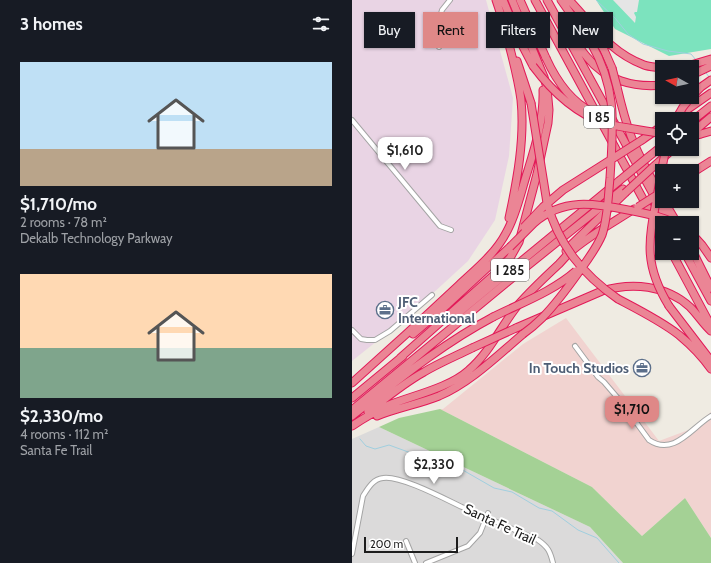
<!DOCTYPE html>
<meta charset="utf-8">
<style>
:root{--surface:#171b24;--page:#242831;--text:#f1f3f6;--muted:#9ea1a6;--accent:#df8887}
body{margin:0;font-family:Cabin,sans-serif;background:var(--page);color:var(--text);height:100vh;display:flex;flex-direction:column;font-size:15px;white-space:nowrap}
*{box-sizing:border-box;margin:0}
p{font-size:13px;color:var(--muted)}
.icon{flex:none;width:22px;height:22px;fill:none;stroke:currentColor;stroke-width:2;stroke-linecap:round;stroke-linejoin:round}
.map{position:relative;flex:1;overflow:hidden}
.details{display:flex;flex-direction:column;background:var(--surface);width:352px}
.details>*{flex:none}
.hud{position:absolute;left:12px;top:12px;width:287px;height:36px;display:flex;gap:8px}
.needle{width:26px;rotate:278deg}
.tools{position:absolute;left:303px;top:60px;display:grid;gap:8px}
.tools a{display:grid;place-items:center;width:44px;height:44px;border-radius:0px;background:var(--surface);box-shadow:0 1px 3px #0004;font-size:20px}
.scale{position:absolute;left:12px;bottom:10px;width:94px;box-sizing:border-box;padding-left:4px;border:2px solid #1d1d1d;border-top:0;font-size:11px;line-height:14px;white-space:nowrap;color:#1d1d1d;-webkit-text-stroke:3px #fff;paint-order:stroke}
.price{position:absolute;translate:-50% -34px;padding:0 9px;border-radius:8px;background:#fff;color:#222;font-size:13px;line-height:26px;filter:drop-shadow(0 1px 2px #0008)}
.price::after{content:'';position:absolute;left:50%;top:24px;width:12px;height:9px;margin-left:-6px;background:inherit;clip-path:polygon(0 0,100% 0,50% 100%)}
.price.current{background:var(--accent);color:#111}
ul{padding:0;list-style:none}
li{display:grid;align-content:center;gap:8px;height:212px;padding:0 20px}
li span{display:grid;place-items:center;height:124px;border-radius:0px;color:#555}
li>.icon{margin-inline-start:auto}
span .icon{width:72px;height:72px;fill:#fffc;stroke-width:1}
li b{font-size:17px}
h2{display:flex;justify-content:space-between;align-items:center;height:48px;padding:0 20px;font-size:17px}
.tag{padding:0 14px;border-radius:0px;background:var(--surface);box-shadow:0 1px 3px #0004;font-size:14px;line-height:36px}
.tag.current{background:var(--accent);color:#111}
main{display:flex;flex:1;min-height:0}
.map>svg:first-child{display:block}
.residential{fill:#dbdada}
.commercial{fill:#f1d3d0}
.industrial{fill:#e9d4e4}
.forest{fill:#a4d195}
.pitch{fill:#7ce3be}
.parking{fill:#e5e5e5}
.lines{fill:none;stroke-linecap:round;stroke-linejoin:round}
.stream{stroke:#a0cfdf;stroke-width:1}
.minor-casing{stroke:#a4a4a4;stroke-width:6}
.motorway-casing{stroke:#e21a58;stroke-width:9}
.minor{stroke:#fff;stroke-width:4}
.motorway{stroke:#eb8595;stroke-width:7}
.motorway-bridge-casing{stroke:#e21a58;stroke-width:9;stroke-linecap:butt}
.motorway-bridge{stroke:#eb8595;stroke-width:7}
.labels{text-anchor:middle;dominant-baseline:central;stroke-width:4;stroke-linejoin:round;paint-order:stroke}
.shield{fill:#fff;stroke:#616161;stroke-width:1}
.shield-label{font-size:13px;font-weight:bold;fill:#1d1d1d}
.service-label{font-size:14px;font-weight:bold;fill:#4e5e75;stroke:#fff;text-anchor:start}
.street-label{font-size:14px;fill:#1d1d1d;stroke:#fff}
</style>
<main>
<section class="details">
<h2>3 homes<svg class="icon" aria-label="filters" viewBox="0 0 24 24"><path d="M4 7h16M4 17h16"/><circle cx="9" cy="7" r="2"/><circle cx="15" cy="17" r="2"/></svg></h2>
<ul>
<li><span style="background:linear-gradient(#bfe0f5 70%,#b9a48a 0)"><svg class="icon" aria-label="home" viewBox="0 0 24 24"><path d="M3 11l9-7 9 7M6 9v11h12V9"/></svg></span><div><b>$1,710/mo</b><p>2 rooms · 78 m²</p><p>Dekalb Technology Parkway</p></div></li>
<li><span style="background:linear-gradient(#ffd9b3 60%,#7fa58c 0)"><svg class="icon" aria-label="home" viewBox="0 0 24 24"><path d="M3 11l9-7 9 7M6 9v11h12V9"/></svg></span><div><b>$2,330/mo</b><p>4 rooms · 112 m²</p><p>Santa Fe Trail</p></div></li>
</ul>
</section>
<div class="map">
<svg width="359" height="563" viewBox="0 0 359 563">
<rect width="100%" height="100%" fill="#efebe2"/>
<path class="residential" d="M27 427 238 527 271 563H0V439Z"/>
<path class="commercial" d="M214 318 307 441 339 429 359 412V538L333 498 290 536 240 487 88 409H91L171 344Z"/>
<path class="industrial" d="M0 0H134L161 98 157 156 143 220 116 261 54 318 0 361Z"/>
<path class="forest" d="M88 409 240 487 290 536 333 498 359 538V563H271L238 527 27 427 47 418Z"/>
<path class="pitch" d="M244 0H359V49L317 56 263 29Z"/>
<path class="parking" d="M261 0H287L285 12H283L282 13 284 17 283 23Z"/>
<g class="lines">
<path class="stream" d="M244 0 263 18 276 34 291 44 316 51 339 54 344 60
M354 73 358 78
M8 439 14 446 23 449 37 445 70 457 82 468 99 466 109 469 142 488 160 492 187 508 200 511 226 530 245 538 267 563"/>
<defs>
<path id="minor" d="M87 47 85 27 90 10 98 0
M0 120 88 226 99 230
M0 330 9 339 15 340H23L38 331 80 295
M223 346 246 377 252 382 270 403 297 440C322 457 340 427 359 416
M54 541 63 563
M0 554 11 496C16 488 21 479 31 478 48 475 93 499 110 507 135 518 161 529 186 540 196 547 198 551 201 563
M74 563 116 546 128 533 136 513"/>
<path id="motorway" d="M144 0 149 15
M151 0 169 43 181 66
M168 0 194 58
M183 0 310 234
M195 0 317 223
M209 0 239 43
M217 0C241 25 257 52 292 65 297 67 304 67 310 68
M148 12C156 41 165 70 169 100 173 138 165 181 157 218
M216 32C223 40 228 49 235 57 253 80 282 88 310 85
M242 33 252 50 260 68
M165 61 179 103
M332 67 359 59
M340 75 359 66
M265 87C269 104 273 120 279 136 287 157 299 178 310 198
M340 96 349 87 359 80
M326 116 359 93
M340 121 359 106
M340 133 359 117
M340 136 349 134 359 131
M290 140 310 126
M295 158 310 146
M301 167 321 149
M340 173 359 161
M312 201 325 223
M340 234 350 245 359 258
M340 250 359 288
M214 251 218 246 273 193
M320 253 359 326
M333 253 359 301
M266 299C287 310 309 321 327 335 339 345 350 356 359 369
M317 306 359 361
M99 319 267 181
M164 328 250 291C280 282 314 285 338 307 346 315 351 324 359 331
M61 334 96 304 158 247
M48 358 144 273 158 258 167 242 185 174 196 123 197 110 195 88 192 77 160 0
M0 383C36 351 72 318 107 285 124 269 143 254 154 233 165 214 169 191 176 170 184 144 192 118 191 90
M0 398 51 356
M0 410 154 283 271 189
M16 412C34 398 52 383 72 372 87 363 104 356 120 348
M0 416C45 381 90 344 141 317
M25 416C45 408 67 404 87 396 119 382 145 356 171 334
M0 426C12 418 24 411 37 405 62 395 97 388 117 370 138 352 149 326 166 305 179 290 193 277 207 264 212 259 216 253 222 249 240 234 262 222 282 209"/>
</defs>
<use href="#minor" class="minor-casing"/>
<use href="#motorway" class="motorway-casing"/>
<use href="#minor" class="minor"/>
<use href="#motorway" class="motorway"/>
<defs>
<path id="motorway-bridge" d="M194 58C204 80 218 101 240 112
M181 66C199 90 223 113 252 123 271 128 291 130 310 134
M260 68 265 87
M179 103 195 203C207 245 230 274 266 299
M324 119 331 107 339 97
M314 149C310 165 308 181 305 197 296 242 292 265 317 306
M267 181 295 158
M273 193 301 167
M286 207 308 193
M172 227 191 207 211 190 290 140
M158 247C166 239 174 231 182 223 211 198 241 203 276 210 292 213 308 216 323 223
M141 317C169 303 200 292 224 271
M171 334C178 329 184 324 190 318 205 303 217 286 229 269 237 258 245 247 250 235 256 217 256 197 258 178 261 126 266 90 239 43
M120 348 164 328"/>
</defs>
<use href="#motorway-bridge" class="motorway-bridge-casing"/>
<use href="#motorway-bridge" class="motorway-bridge"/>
</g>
<defs>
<symbol id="office-ring" viewBox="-11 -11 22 22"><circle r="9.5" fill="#fff" stroke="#5c6f8a" stroke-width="1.5"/><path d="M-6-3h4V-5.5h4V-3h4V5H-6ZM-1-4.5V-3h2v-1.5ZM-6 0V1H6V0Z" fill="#5c6f8a"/></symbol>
</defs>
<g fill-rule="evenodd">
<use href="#office-ring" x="23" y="300" width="20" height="20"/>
<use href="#office-ring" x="280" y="358" width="20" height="20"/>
</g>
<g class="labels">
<g class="shield">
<rect x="232" y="106" width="30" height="22" rx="3"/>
<rect x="139" y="259" width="38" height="22" rx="3"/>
</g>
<g class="shield-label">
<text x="247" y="117">I 85</text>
<text x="158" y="270">I 285</text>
</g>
<g class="service-label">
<text x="46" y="302">JFC<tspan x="46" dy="16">International</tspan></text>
<text x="277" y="368" text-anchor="end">In Touch Studios</text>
</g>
<g class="street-label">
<text transform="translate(148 524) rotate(25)">Santa Fe Trail</text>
</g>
</g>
</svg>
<div class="tools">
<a><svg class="needle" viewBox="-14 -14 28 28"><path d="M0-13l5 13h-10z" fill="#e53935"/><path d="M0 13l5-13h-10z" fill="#9ea1a6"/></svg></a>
<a><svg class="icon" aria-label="locate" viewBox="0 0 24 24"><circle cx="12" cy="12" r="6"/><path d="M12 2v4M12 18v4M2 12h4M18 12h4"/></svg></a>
<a>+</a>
<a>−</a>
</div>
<div class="scale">200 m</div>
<b class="price" style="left:53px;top:171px">$1,610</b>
<b class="price current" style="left:280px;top:430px">$1,710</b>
<b class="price" style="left:82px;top:485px">$2,330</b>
<div class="hud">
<a class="tag">Buy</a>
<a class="tag current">Rent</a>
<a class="tag">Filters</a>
<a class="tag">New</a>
</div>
</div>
</main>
